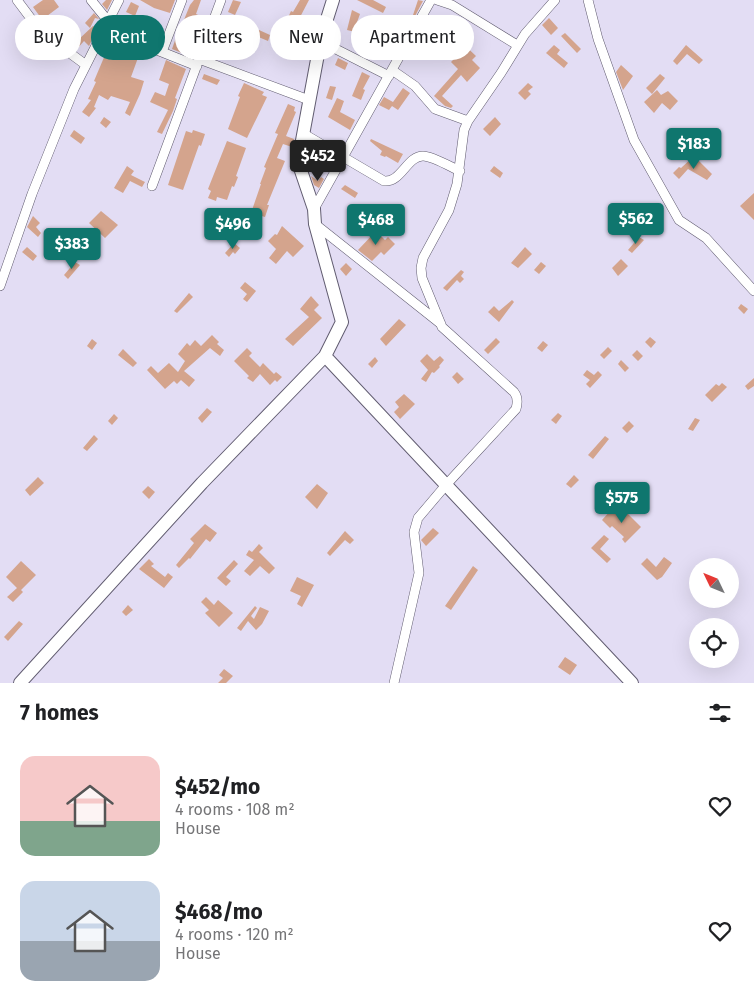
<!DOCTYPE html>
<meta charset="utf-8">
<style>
:root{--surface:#fff;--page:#f6f6f6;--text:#202124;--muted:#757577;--accent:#0f766e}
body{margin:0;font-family:"Fira Sans",sans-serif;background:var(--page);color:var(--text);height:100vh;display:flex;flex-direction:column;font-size:19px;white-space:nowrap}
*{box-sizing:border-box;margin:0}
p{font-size:16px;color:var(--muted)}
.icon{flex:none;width:28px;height:28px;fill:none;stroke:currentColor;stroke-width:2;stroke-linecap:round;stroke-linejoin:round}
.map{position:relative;height:683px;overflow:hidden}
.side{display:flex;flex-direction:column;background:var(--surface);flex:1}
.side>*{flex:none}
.banner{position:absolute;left:15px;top:15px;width:500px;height:45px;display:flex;gap:10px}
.needle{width:32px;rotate:313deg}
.buttons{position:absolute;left:689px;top:558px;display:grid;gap:10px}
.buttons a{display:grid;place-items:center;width:50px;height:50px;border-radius:50%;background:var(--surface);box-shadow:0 5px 20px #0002;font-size:25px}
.price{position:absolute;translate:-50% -42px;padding:0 11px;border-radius:5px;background:var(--accent);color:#fff;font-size:16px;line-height:32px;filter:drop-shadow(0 1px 2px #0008)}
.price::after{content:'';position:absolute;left:50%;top:30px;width:15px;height:11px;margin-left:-8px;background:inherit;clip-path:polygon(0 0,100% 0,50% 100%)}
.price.on{background:#222;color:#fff}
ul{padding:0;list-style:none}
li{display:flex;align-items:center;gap:15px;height:125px;padding:0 20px}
li span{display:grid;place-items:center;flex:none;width:140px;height:100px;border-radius:15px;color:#555}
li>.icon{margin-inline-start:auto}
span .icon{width:60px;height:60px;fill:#fffc;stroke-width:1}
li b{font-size:21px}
h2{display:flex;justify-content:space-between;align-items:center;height:60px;padding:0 20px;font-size:21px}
.chip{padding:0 18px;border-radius:22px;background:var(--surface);box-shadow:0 5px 20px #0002;font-size:18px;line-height:45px}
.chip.on{background:var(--accent);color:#fff}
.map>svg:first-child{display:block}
.building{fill:#d4a48d}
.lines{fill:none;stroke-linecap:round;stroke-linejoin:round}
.street-casing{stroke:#615c70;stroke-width:10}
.secondary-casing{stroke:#615c70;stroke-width:14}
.street{stroke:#fff;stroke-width:9}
.secondary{stroke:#fff;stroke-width:12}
</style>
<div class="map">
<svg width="754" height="683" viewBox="0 0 754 683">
<rect width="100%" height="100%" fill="#e3ddf4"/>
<path class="building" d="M43 0H54L59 7 47 16 53 23 46 28 39 19 41 18 33 7Z
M106 0H112L107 10 102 4Z
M140 0H175L170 13 154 8Z
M194 0H201L196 14 207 19 192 57 172 49 178 32H179L190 5Z
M233 0 241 2 235 15 228 12Z
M300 0H309L298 21 305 24 302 29 286 22 291 11 293 12Z
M357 0H373L386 7 383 13Z
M418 0 423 1 414 18H412Z
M131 2 139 6 135 16 126 12Z
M352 10 360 14 356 25 362 28 360 33 347 30Z
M94 13 99 19 95 18 90 28 85 23Z
M549 18 558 28 551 35 542 25Z
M444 21 449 24 444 33 439 31Z
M381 22 390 26 386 37 398 43 394 52 374 42Z
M93 26 98 28 89 46 84 41 76 50 69 45 76 38 78 40Z
M259 30 270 35 268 41 256 36Z
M152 33 161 36 158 44 149 40Z
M565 33 581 49 577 53 561 36Z
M457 38 476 56 472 60 480 68 467 82 461 75 442 96 453 106 451 108 445 106 434 96 458 69 451 62 459 54 450 47Z
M219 39 227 42 222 56 214 53Z
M110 40 117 43 118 41 124 44 122 46 139 55 131 77 144 81 140 94 130 116 125 113 130 102 111 96 108 100 99 95 94 107 96 108 89 117 82 112 91 100 88 99 96 82 94 81 105 55 103 53Z
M554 45 560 50 557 54 568 63 564 68 546 53Z
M686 45 703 60 699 64 687 54 677 65 673 61Z
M338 58 348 63 345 70 335 65Z
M166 60 186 69 175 98 177 99 173 111 162 134 157 132 168 110 150 102 155 92 165 96 169 84 159 80Z
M621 65 633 76 623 90 616 72Z
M362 72 370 76 363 89 365 90 361 100 352 96Z
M204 74 220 80 217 85 202 79Z
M660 74 665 78 652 94 646 88Z
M244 83 264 92 262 95 267 97 247 138 228 129 240 97 238 96Z
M528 83 533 87 528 91 531 94 525 100 518 93Z
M330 86 336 87 332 100 326 98Z
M403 88 410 93 398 110 392 106 389 110 379 105 384 97 393 102Z
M657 90 661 95 668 91 678 101 670 110 662 103 654 113 644 102Z
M337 98 344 101 340 112 355 120 350 130 328 117Z
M288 104 295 107 294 111 296 112 286 136 294 139 293 144 292 147 283 144 277 158 285 161 267 205H269L265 217 251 213 261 184H260L266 168 264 167 278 134 275 133Z
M104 117 111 122 106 128 100 123Z
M495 117 501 124 490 136 483 129Z
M74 130 85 138 81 144 70 136Z
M193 130 205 134 201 146 199 145 183 190 168 185 186 131 192 133Z
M371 139 403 154 398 163 386 156 385 157 380 155 382 151 370 141Z
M227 141 246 148 236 176 238 177 234 187 232 186 227 200 217 197 216 201 208 198 211 191 208 189Z
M708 146 714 151 710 157 704 151Z
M693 157 696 160 694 162 695 164 698 160 712 174 707 180 688 169 679 179 673 173 679 167 681 168Z
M127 166 134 171 131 175 145 182 142 187 130 181 123 193 114 188Z
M494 166 503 173 500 178 490 171Z
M311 176 318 181 321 177 324 179 319 188 314 185Z
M345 185 358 193 355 198 341 189Z
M754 193V220L740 206Z
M101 211 118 225 105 238 89 223Z
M33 216 40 223 36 227 41 233 38 237 27 227Z
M282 226 304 246 293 257 287 251 276 264 269 258 276 249 268 241 275 234 277 235Z
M376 231 385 240 388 237 395 244 384 255 381 252 372 261 358 250Z
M639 237 644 240 632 253 628 250Z
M234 243 240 248 235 254 233 252 229 257 225 253Z
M27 247 37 256 33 261 22 252Z
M525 247 532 254 518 268 511 263Z
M621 259 628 266 618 276 612 268Z
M75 262 80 265 68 279 64 275Z
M541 262 546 266 539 274 534 270Z
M346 263 352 269 346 276 340 269Z
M461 270 464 272 461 276 464 279 460 283 457 280 447 291 443 288Z
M245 282 256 291 247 302 243 299 247 294 240 288Z
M189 293 193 297 177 313 174 311Z
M311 296 319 305 314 310 322 318 293 346 285 339 309 317 300 309Z
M512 300 514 302 499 322 488 312 494 306 499 311Z
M741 304 748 309 744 314 738 308Z
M399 319 406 325 386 346 380 339Z
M212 335 219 342 217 344 224 350 220 356 210 348 184 371 195 380 189 387 181 380 177 384 174 381 165 389 147 370 151 366 158 373 169 363 178 372 185 361 178 354 187 343 190 346 195 340 201 346Z
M650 337 656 342 651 348 645 342Z
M496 338 500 342 488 354 484 350Z
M92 339 97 343 92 350 87 346Z
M543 341 548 345 542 352 537 348Z
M608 347 612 351 604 359 600 355Z
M247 348 252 353 249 356 260 367 263 363 274 374 276 372 282 377 277 382 275 380 270 385 260 374 253 382 247 378 249 376 234 361Z
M123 349 137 363 133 367 118 355Z
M637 350 643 356 638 361 632 355Z
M427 354 434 361 440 356 444 360 439 366 440 367 434 373 432 372 426 382 421 379 428 370 420 361Z
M375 357 378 361 372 368 368 364Z
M621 360 629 368 625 372 618 364Z
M587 370 594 375 598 371 602 375 590 388 586 384 590 380 583 375Z
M457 372 464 379 458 384 452 377Z
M754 378V386L748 390 745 386Z
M722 383 727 387 712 402 705 395 716 384 719 386Z
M404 394 415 404 400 419 394 412 399 407 395 402Z
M207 408 212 412 202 423 198 418Z
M558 413 562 416 556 424 551 420Z
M114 414 118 418 112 425 108 421Z
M695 418 700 420 693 431 688 429Z
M629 421 634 426 627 433 622 428Z
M94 435 98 439 87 451 83 448Z
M605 436 609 439 593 459 588 455Z
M574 475 579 480 571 488 566 484Z
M38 477 44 483 30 496 25 490Z
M317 484 328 493 317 509 305 497Z
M148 486 155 492 149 499 142 492Z
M623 509 641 527 625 543 622 539 624 537 612 526 610 528 602 520 611 510 617 515Z
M205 524 217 533 210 542 206 539 190 559 189 558 179 568 176 565 194 543 190 539Z
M433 528 439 533 426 546 421 540Z
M345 531 354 540 350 544 345 540 330 556 327 553Z
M604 535 609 539 600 549 611 559 607 563 591 548Z
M259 544 263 548 259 552 275 568 269 574 260 566 250 576 244 571 254 560 246 555 249 550 252 552Z
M664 557 672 563 662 577 657 580 641 564 647 558 656 567Z
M149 559 154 564 151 566 165 577 168 573 173 577 164 588 139 569Z
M234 560 238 564 226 577 231 581 226 586 217 578Z
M21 561 36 575 21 590 23 592 13 602 7 597 17 588 6 577Z
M473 566 478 570 451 610 445 606Z
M297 577 314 585 302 607 297 604 301 596 290 591Z
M206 597 214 605 218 600 233 613 219 627 205 613 209 610 201 602Z
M128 605 133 610 126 616 122 612Z
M255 606 257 608 251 616 254 619 260 607 269 611 262 624 256 630 248 621 241 631 237 628Z
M19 621 23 624 8 641 4 637Z
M565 657 577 665 570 675 558 667Z
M224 669 233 676 226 683H218L223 678 219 675Z"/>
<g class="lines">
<defs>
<path id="street" d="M17 0 41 32 86 65
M91 0 108 21
M437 0 452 5 517 45
M588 0 598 39 634 140 679 220 706 238 754 291
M104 29 197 66
M320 41 389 76
M162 52 182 0
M199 59 309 100
M392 70 415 86 435 109 468 121
M304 134 384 181C401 183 407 156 423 156 432 156 451 167 460 171
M152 186 221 0
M314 209 431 0
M315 224 441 324
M0 286 32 194 74 89 119 0
M394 683 419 573 414 532 418 518 446 485 516 409C518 402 518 397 514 392L442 327 422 278 421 268 423 258 449 210 457 184 464 130 468 121 501 73 525 34 555 0"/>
<path id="secondary" d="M325 356 632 683
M20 683 202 483 325 356 342 322 315 224 314 209 298 162 321 38 333 0"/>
</defs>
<use href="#street" class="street-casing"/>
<use href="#secondary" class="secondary-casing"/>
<use href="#street" class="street"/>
<use href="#secondary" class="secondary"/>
</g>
</svg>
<div class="buttons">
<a><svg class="needle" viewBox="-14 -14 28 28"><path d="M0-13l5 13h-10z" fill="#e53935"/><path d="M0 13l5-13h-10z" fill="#757577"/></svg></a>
<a><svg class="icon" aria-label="locate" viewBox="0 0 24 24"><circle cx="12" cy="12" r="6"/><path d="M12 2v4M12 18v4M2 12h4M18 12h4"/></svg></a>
</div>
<b class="price" style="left:694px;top:170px">$183</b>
<b class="price on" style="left:318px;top:182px">$452</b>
<b class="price" style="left:636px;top:245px">$562</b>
<b class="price" style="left:376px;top:246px">$468</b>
<b class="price" style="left:233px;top:250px">$496</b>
<b class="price" style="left:72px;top:270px">$383</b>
<b class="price" style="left:622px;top:524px">$575</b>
<div class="banner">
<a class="chip">Buy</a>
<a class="chip on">Rent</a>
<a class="chip">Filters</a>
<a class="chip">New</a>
<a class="chip">Apartment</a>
</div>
</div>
<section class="side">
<h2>7 homes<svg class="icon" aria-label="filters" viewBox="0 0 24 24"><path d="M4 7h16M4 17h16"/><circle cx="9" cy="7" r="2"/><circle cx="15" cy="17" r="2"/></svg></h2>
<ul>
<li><span style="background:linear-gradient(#f6c9c9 65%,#7fa58c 0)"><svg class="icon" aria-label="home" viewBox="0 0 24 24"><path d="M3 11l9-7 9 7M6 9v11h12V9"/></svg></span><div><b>$452/mo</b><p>4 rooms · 108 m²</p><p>House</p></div><svg class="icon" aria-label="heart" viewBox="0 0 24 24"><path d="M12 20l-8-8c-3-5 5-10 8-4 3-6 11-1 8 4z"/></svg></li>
<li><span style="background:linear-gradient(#c9d6e8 60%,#9aa5b1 0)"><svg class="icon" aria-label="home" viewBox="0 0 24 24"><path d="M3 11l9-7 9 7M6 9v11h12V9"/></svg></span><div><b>$468/mo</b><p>4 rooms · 120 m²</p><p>House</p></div><svg class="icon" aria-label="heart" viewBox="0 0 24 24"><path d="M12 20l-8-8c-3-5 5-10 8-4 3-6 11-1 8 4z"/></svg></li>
</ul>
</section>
